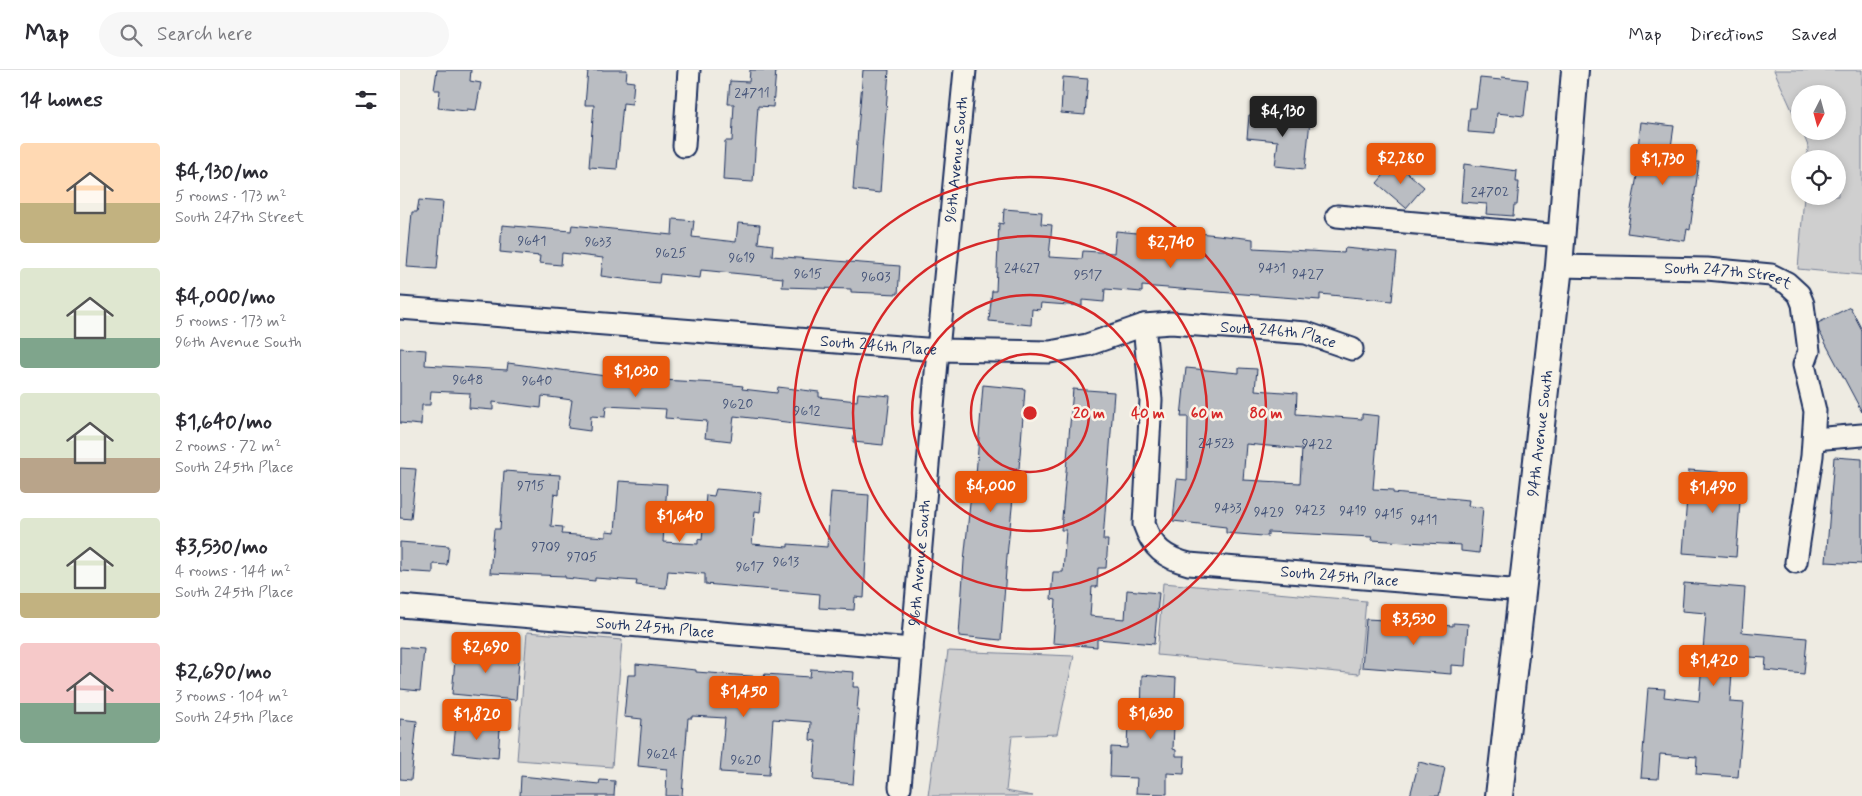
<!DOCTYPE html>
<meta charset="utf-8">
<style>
:root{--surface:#fff;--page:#f7f7f7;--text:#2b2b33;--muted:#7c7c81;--line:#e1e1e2;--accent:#ea580c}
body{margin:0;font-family:Mynerve,sans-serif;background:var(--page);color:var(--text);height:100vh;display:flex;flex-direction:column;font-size:19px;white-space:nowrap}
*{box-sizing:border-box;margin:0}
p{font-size:16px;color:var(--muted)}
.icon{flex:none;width:28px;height:28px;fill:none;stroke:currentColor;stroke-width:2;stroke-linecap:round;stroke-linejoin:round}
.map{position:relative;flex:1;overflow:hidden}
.side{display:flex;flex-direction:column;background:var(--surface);width:400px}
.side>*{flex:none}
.needle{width:32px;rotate:186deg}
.tools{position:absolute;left:1391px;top:15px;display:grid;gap:10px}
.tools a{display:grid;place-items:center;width:55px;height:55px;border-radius:50%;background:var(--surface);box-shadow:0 2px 8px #0003;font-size:25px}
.price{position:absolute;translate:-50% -42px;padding:0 11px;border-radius:5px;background:var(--accent);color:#fff;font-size:16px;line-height:32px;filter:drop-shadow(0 1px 2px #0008)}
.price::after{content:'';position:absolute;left:50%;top:30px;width:15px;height:11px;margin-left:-8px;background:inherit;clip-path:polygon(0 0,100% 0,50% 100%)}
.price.active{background:#222;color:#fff}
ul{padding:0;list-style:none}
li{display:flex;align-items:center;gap:15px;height:125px;padding:0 20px}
li span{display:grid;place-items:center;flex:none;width:140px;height:100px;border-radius:5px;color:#555}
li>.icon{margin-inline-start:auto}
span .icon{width:60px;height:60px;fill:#fffc;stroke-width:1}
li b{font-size:21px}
h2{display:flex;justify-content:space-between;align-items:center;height:60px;padding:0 20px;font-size:21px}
header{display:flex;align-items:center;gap:30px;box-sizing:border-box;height:70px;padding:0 25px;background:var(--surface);border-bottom:1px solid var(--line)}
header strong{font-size:24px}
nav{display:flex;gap:28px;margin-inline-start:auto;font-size:18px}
.search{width:350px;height:45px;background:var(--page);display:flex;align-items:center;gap:12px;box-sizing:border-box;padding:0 18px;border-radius:28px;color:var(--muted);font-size:19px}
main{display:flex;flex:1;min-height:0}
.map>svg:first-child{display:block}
.green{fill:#cfcfcf;stroke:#757f96}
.building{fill:#babdc2;stroke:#1b2f5e;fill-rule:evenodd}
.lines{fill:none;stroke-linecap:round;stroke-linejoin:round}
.minor-casing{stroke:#1b2f5e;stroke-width:25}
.tertiary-casing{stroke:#1b2f5e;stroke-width:30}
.minor{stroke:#f7f3e8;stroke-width:21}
.tertiary{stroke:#f7f3e8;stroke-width:26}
.ring{fill:none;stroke:#d62828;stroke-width:2.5}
.labels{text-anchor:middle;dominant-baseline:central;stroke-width:5;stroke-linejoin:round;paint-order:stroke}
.number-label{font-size:14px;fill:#435277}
.street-label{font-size:16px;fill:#1b2f5e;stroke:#f7f3e8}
.centre{fill:#d62828;stroke:#f7f3e8;stroke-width:2.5}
.ring-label{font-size:15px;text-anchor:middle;font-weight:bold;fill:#d62828;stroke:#f7f3e8;stroke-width:5;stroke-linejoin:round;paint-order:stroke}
</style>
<header>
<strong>Map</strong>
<div class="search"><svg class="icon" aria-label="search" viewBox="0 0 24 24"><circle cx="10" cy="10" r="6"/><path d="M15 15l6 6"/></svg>Search here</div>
<nav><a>Map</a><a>Directions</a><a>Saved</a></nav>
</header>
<main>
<section class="side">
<h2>14 homes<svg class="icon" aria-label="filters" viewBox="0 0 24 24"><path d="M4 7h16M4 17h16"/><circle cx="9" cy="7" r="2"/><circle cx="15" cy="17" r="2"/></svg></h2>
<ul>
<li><span style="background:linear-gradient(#ffd9b3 60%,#c2b280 0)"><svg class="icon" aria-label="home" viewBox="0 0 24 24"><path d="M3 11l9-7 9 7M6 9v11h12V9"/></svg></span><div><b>$4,130/mo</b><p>5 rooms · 173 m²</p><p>South 247th Street</p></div></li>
<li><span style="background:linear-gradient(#dfe7d0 70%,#7fa58c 0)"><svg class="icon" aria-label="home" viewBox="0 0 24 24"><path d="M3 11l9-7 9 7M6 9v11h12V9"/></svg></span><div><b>$4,000/mo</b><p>5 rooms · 173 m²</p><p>96th Avenue South</p></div></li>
<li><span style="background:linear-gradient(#dfe7d0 65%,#b9a48a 0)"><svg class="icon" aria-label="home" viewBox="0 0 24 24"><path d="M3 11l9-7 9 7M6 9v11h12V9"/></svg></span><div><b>$1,640/mo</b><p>2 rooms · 72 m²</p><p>South 245th Place</p></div></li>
<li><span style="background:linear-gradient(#dfe7d0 75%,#c2b280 0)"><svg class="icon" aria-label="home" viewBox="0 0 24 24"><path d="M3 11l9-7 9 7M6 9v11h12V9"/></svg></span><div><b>$3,530/mo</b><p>4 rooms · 144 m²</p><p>South 245th Place</p></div></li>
<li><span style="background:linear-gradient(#f6c9c9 60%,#7fa58c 0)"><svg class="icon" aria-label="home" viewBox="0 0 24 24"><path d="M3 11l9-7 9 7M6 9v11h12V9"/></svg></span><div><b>$2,690/mo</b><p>3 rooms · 104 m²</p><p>South 245th Place</p></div></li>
</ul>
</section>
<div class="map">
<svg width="1462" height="726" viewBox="0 0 1462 726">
<rect width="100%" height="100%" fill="#eeebe2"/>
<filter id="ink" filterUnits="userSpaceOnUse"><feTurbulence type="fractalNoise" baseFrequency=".02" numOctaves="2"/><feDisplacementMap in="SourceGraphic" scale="10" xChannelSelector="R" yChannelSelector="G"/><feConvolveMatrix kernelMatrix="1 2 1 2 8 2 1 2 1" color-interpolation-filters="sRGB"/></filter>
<g filter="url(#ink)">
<path class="green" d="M1374 0H1462V205L1398 199 1404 126H1438V89H1407L1408 76 1402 61H1438V24H1400V58Z
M763 513 966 531 959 604 757 585Z
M127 562 222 570 212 697 117 690Z
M548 581 674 586 657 664 612 666 606 721 633 726H528Z"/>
<path class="building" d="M37 0H71L70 11 81 13 76 40 67 39 66 41 38 38 40 20H34Z
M188 0H227L226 11 234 12 232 34 223 33 217 99 189 97 194 35H185Z
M350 0H376L373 37 358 36 353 112 323 110 325 71H332L334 34H328L330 11 349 12Z
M463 0H489L480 123 453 120Z
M663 7 688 9 685 45 661 43Z
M1102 7 1128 10 1124 46 1097 43 1095 64 1068 62 1070 38H1076L1080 8 1101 10Z
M849 45 910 51 905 99 875 96 878 71 847 68Z
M1241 52 1274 56 1271 77 1297 81 1295 92H1299L1290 160 1287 159 1285 171 1227 163 1239 94H1236Z
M995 92 1024 117 1006 138 977 113Z
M1064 94 1117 101 1116 112H1119L1117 135H1114L1113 146 1086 144 1087 134 1061 132Z
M19 130 43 132 37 199 7 197 12 142H17Z
M604 139 642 142 641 154 652 155 649 187 682 189 683 181 714 183 716 161 747 164 746 169 787 172 788 162 818 165 853 169V178L944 183 945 178 997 183 992 231 920 224V230L742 216V222L705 219 704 232 682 230V236L641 233 640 240 632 239 631 255 589 251 592 221H596L599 153 603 154Z
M273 149 294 151 292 167 336 172 338 153 360 155 358 173 373 175 372 186 500 196 498 224 451 222V219L382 217 383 208 301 200 300 208 260 204 259 213 238 211 201 206 203 188 162 183 161 195 139 193 140 186 100 182 102 155 171 161 172 155 272 165Z
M1450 237 1462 260V342L1419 261 1418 253Z
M0 278 26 280 25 295 107 300 108 293 243 311 244 309 316 313 343 316 342 319 377 323 378 317 419 322V327L457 331 458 323 490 326 487 354H485L483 375 453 372 455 360 334 346 331 371 305 368 307 351 265 348 266 339 206 336 205 347 191 346 190 361 168 358 172 330 142 326 141 338 93 332V340L69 338 70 323 31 321 30 335H22L21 355 0 353Z
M786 298 839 303V298L857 299 855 320 897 323 896 344 962 349V344L979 346 973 419 993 420V423L1069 430 1068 436 1083 437 1079 483 1061 481V475L971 470 972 467 868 462V466H863L826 463V457L773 451 777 409 787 410 788 347H781ZM846 374 902 379 900 413 843 410Z
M583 315 625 319 619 399H616L607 486 601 570 559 566 564 491 573 405H576Z
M673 319 714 322 703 470H708L706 498H698L697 517H692L690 546 725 549 727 520 759 523 754 574 697 569V577L653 573 656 530 651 529 653 502H663L666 460H661Z
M1434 387 1462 389V494L1426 492Z
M0 398 16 399 11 449 0 448Z
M1289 400 1342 404 1336 487 1283 483Z
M104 401 160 405 159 425 154 424 151 456 163 457 162 464 206 467V461L215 462 219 411 267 414 263 472 298 474V469L302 470 306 425 314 426 316 419 362 423 360 442 355 441 352 474 388 477V474L427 477 431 422 469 425 464 528 455 527 454 540 419 538 420 524 305 514V504L268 501 266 518 236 515 237 511 195 508V511L165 508V506L90 503 94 459H100Z
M0 472 49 476 47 495 33 494V503L0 501Z
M1284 513 1345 518 1342 562 1407 568 1404 604 1365 600 1366 588 1333 586 1330 632 1344 633 1338 707 1296 704 1297 687 1260 684 1258 709 1241 708 1248 618 1265 619 1264 627 1299 631 1306 543 1282 541Z
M985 546 1017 550 1016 553 1053 556V553L1068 554 1065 596 1051 595V604L962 597 966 549 985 550Z
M0 577 24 579 20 621 0 619Z
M56 579 111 583 110 588 119 589 116 630 52 624Z
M236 594 296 600V602L364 607 365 604 410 607 411 599 454 602 453 617H459L457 640H459L453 714 413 710 416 671 410 670 411 652 373 649 369 705 320 702 325 648 292 646V648H288L282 726H266L267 699 238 696 242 649 224 647 228 605H236Z
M742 605 776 608 773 679 776 680V686H785L784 704 767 703V724L736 723 737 708 710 707 711 677 727 678 728 651 741 652Z
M0 649 17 651 11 710 0 709Z
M56 654 100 658 98 688 53 683Z
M1019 692 1045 698 1039 726H1010Z
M121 706 199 714 200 710 215 711 214 726H120Z"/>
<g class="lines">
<defs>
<g id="minor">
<path d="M284 76 289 0"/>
<path d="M937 146 1162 166"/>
<path id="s1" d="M1159 196 1307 199 1371 205 1387 213 1399 224 1403 234 1409 281 1404 295 1415 341 1412 386 1396 492"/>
<path id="s2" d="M0 238 538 280 650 282 687 275 744 255 771 253 906 263 952 279"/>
<path id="s3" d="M744 255 751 330 744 454C752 478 765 488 789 494L1123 521"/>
<path d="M1414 369 1462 365"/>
<path id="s4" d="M0 536 512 579"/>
<path id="s5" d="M500 717 538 280 565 0"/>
</g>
<g id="tertiary">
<path id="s6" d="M1099 726 1159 196 1175 0"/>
</g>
</defs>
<use href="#minor" class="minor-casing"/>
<use href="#tertiary" class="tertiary-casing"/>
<use href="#minor" class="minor"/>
<use href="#tertiary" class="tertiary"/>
</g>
</g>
<g class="ring">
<circle cx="630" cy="343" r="59"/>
<circle cx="630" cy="343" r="118"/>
<circle cx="630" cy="343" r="177"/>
<circle cx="630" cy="343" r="236"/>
</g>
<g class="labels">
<g class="number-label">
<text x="352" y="23">24711</text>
<text x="1090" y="122">24702</text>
<text x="132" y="171">9641</text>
<text x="198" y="172">9633</text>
<text x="271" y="183">9625</text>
<text x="342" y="188">9619</text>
<text x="622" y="198">24627</text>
<text x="872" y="198">9431</text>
<text x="408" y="204">9615</text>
<text x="908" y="204">9427</text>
<text x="688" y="205">9517</text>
<text x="476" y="207">9603</text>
<text x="68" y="310">9648</text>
<text x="137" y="311">9640</text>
<text x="338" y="334">9620</text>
<text x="407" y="341">9612</text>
<text x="816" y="373">24523</text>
<text x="917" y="374">9422</text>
<text x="131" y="416">9715</text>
<text x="828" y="438">9433</text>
<text x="910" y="440">9423</text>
<text x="953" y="441">9419</text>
<text x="869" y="442">9429</text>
<text x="989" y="444">9415</text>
<text x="1024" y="450">9411</text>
<text x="146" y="477">9709</text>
<text x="182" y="487">9705</text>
<text x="386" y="492">9613</text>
<text x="350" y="497">9617</text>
<text x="262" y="684">9624</text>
<text x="346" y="690">9620</text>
</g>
<g class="street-label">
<text stroke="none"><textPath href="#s5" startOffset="630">96th Avenue South</textPath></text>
<text stroke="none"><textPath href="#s1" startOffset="170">South 247th Street</textPath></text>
<text stroke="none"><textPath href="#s2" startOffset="885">South 246th Place</textPath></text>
<text stroke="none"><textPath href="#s2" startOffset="480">South 246th Place</textPath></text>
<text stroke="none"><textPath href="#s6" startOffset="365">94th Avenue South</textPath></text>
<text stroke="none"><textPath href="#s5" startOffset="225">96th Avenue South</textPath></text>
<text stroke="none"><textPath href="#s3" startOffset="414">South 245th Place</textPath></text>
<text stroke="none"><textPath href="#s4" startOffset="256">South 245th Place</textPath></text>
</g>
</g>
<circle cx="630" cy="343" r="8" class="centre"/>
<g class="ring-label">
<text x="689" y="348">20 m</text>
<text x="748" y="348">40 m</text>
<text x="807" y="348">60 m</text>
<text x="866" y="348">80 m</text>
</g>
</svg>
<div class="tools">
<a><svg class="needle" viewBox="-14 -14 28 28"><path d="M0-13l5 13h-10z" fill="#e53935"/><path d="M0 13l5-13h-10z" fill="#7c7c81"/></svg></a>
<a><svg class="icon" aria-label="locate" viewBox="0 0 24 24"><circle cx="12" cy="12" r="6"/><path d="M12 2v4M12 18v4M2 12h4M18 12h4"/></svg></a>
</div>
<b class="price active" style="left:883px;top:68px">$4,130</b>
<b class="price" style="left:1001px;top:115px">$2,280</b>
<b class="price" style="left:1263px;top:116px">$1,730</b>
<b class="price" style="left:771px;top:199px">$2,740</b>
<b class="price" style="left:236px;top:328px">$1,030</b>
<b class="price" style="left:591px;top:443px">$4,000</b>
<b class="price" style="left:1313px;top:444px">$1,490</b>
<b class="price" style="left:280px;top:473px">$1,640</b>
<b class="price" style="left:1014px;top:576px">$3,530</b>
<b class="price" style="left:86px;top:604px">$2,690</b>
<b class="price" style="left:1314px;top:617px">$1,420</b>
<b class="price" style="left:344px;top:648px">$1,450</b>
<b class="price" style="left:751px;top:670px">$1,630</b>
<b class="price" style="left:77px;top:671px">$1,820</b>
</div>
</main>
